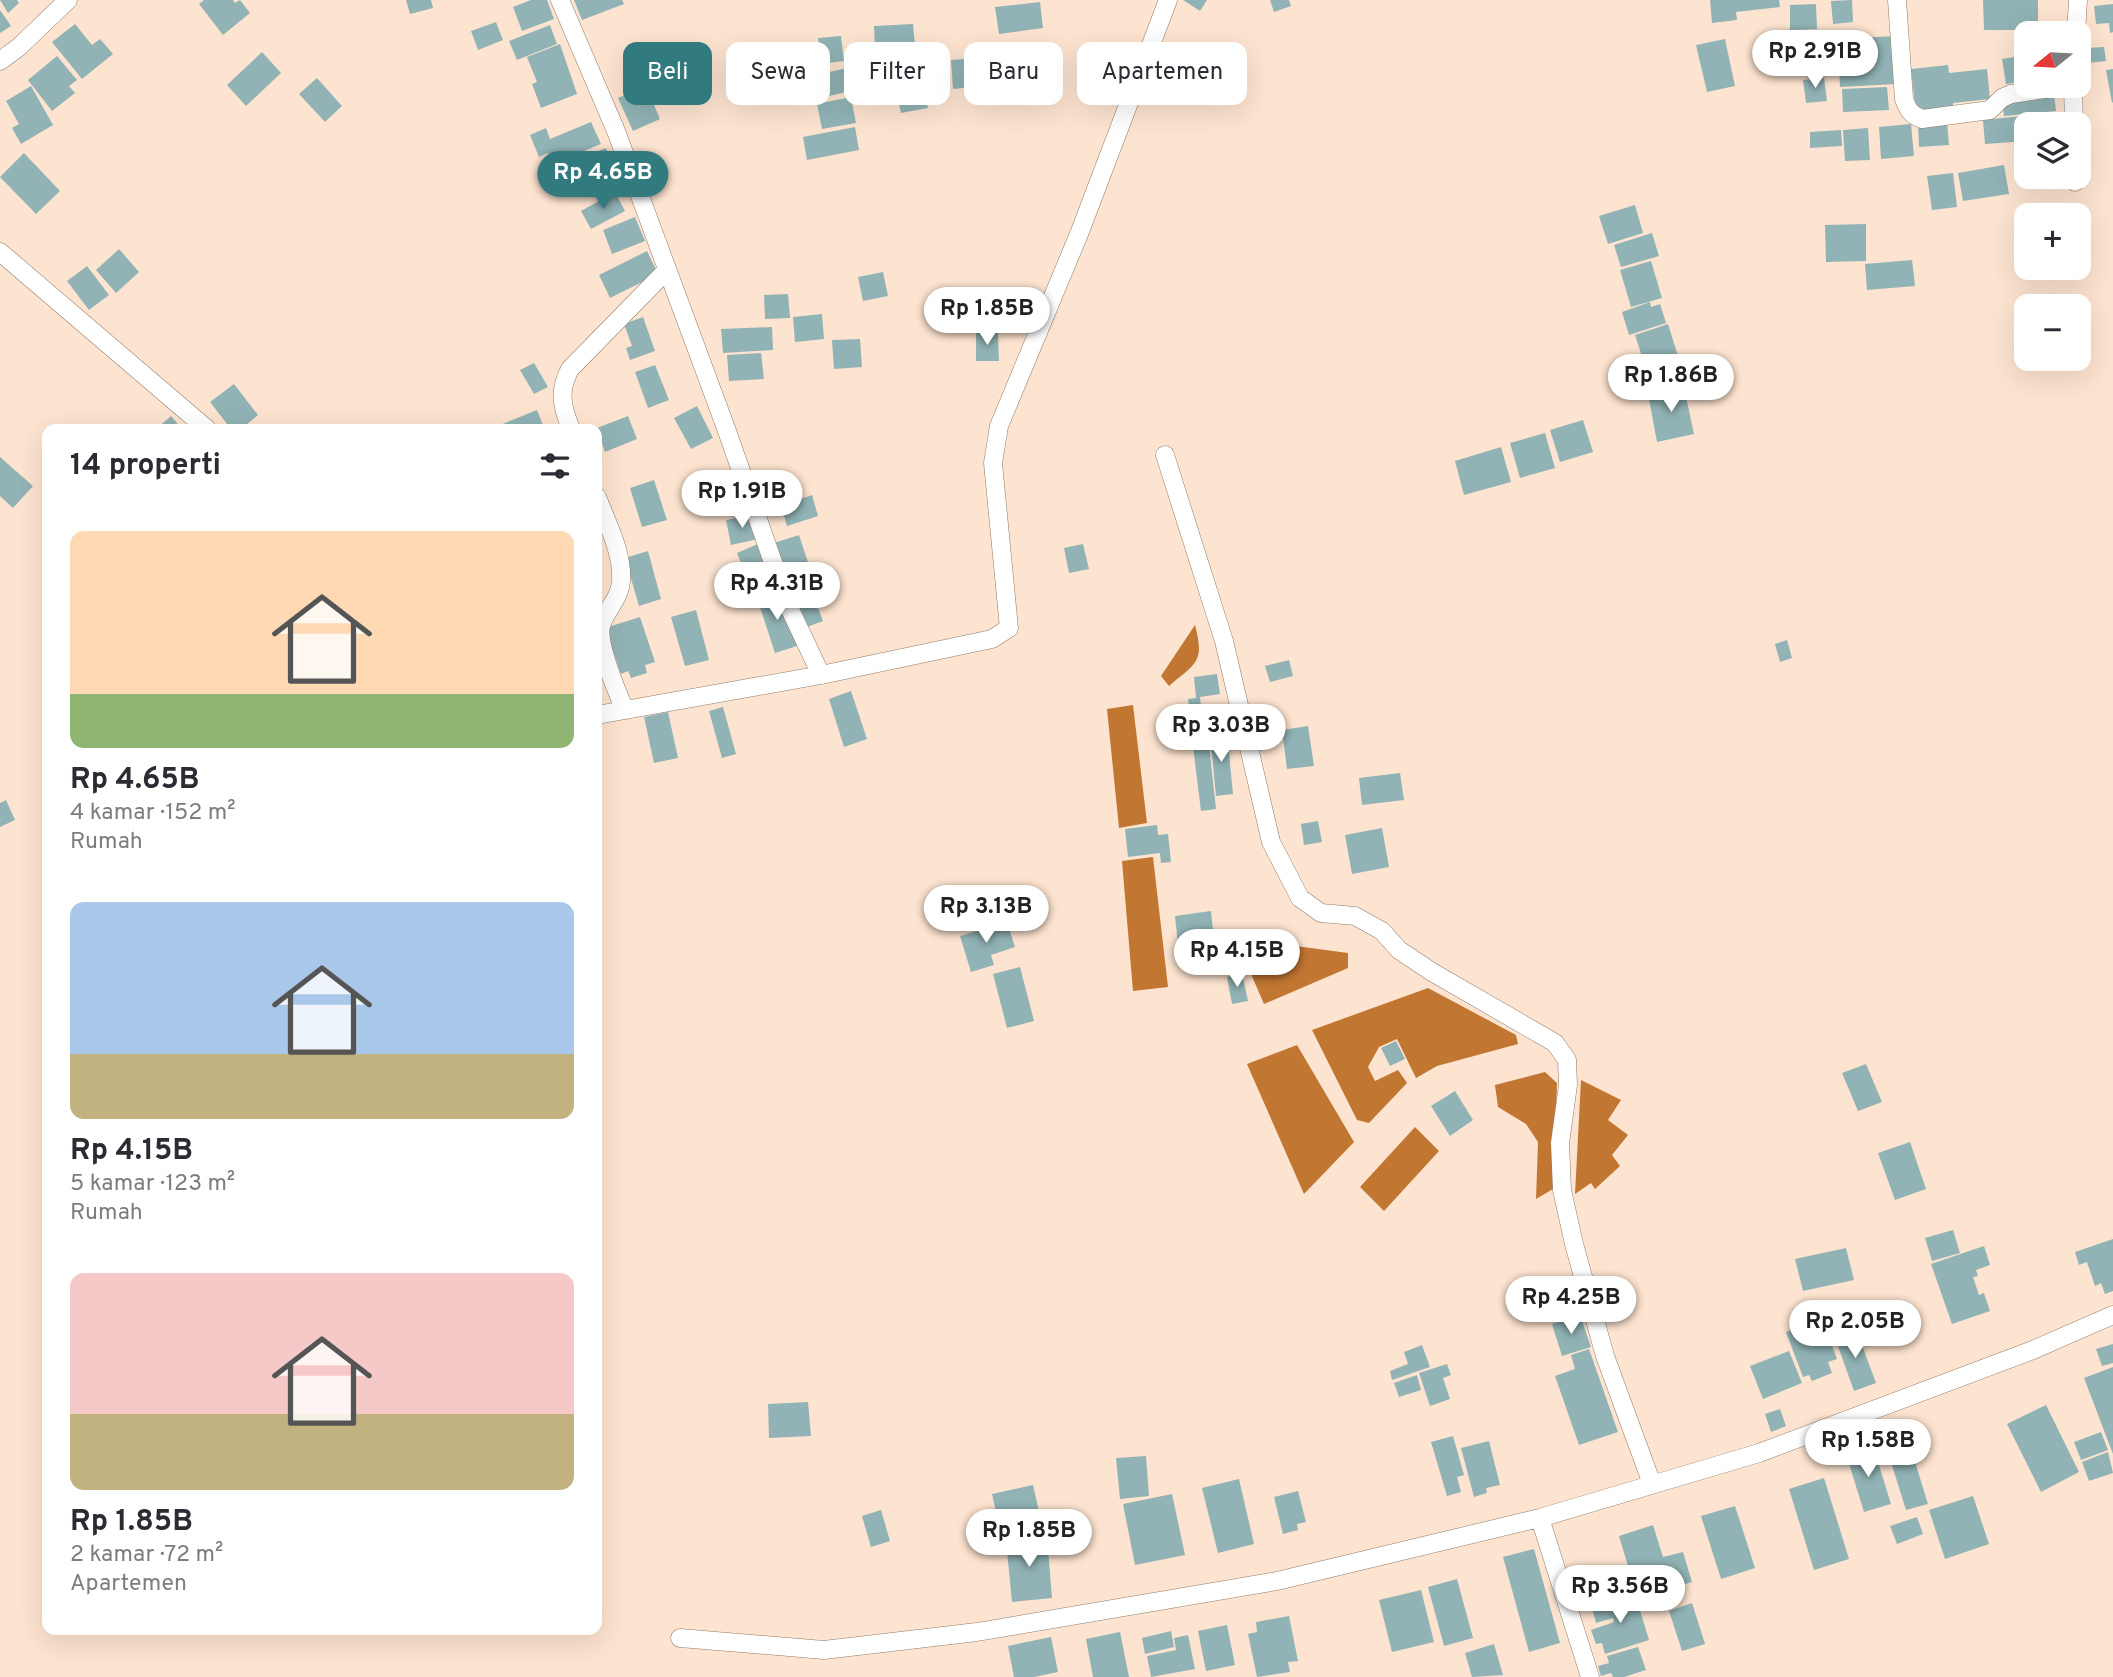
<!DOCTYPE html>
<html lang="id">
<meta charset="utf-8">
<style>
:root{--surface:#fff;--page:#f7f7f7;--text:#2b2b33;--muted:#7c7c81;--accent:#317b7f}
body{margin:0;font-family:Overpass,sans-serif;background:var(--page);color:var(--text);height:100vh;display:flex;flex-direction:column;font-size:26px;white-space:nowrap}
*{box-sizing:border-box;margin:0}
p{font-size:23px;color:var(--muted)}
.icon{flex:none;width:38px;height:38px;fill:none;stroke:currentColor;stroke-width:2;stroke-linecap:round;stroke-linejoin:round}
.map{position:relative;flex:1;overflow:hidden}
.side{position:absolute;left:42px;top:424px;width:560px;height:1211px;display:flex;flex-direction:column;background:var(--surface);border-radius:14px;box-shadow:0 7px 28px #0002}
.side>*{flex:none}
.top-card{position:absolute;left:623px;top:42px;width:665px;height:63px;display:flex;gap:14px}
.needle{width:46px;rotate:252deg}
.controls{position:absolute;left:2014px;top:21px;display:grid;gap:14px}
.controls a{display:grid;place-items:center;width:77px;height:77px;border-radius:14px;background:var(--surface);box-shadow:0 7px 28px #0002;font-size:35px}
.price{position:absolute;translate:-50% -60px;padding:0 16px;border-radius:24px;background:#fff;color:#222;font-size:23px;line-height:46px;filter:drop-shadow(0 2px 4px #0008)}
.price::after{content:'';position:absolute;left:50%;top:42px;width:21px;height:16px;margin-left:-10px;background:inherit;clip-path:polygon(0 0,100% 0,50% 100%)}
.price.on{background:var(--accent);color:#fff}
ul{padding:0;list-style:none}
li{display:grid;align-content:center;gap:14px;height:371px;padding:0 28px}
li span{display:grid;place-items:center;height:217px;border-radius:14px;color:#555}
li>.icon{margin-inline-start:auto}
span .icon{width:126px;height:126px;fill:#fffc;stroke-width:1}
li b{font-size:30px}
h2{display:flex;justify-content:space-between;align-items:center;height:84px;padding:0 28px;font-size:30px}
.chip{padding:0 24px;border-radius:14px;background:var(--surface);box-shadow:0 7px 28px #0002;font-size:24px;line-height:63px}
.chip.on{background:var(--accent);color:#fff}
.map>svg:first-child{display:block}
.water{fill:#c17631}
.building{fill:#91b3b5}
.lines{fill:none;stroke-linecap:round;stroke-linejoin:round}
.minor-casing{stroke:#917b69;stroke-width:19}
.minor{stroke:#fff;stroke-width:18}
</style>
<div class="map">
<svg width="2113" height="1677" viewBox="0 0 2113 1677">
<rect width="100%" height="100%" fill="#fde4d0"/>
<path class="water" d="M1195 625C1205 663 1196 663 1169 686L1161 676Z
M1133 705 1147 823 1119 828 1107 709Z
M1153 857 1168 987 1133 991 1122 861Z
M1273 943 1348 953V968L1264 1004 1251 974Z
M1428 988 1516 1035 1518 1044 1437 1066 1416 1078 1397 1039 1379 1047 1368 1067 1375 1081 1398 1070 1407 1083 1369 1123 1357 1120 1312 1030Z
M1297 1045 1354 1142 1304 1194 1247 1064Z
M1545 1072 1557 1083 1553 1189 1536 1199 1538 1142 1526 1124 1498 1107 1495 1085Z
M1581 1080 1621 1100 1608 1120 1628 1135 1612 1155 1620 1166 1595 1189 1591 1183 1575 1194Z
M1415 1127 1439 1151 1384 1211 1360 1187Z"/>
<path class="building" d="M0 0H17L19 3 8 13Z
M204 0H233L235 3 240 0 250 13 223 35 199 4Z
M406 0H431L433 8 410 14Z
M531 0H547L554 19 522 31 513 7Z
M574 0H622L624 4 582 20Z
M1183 0H1207L1200 11Z
M1270 0H1289L1291 6 1274 12Z
M1710 0H1779L1780 7 1736 12 1737 20 1712 23Z
M1852 0 1853 22 1833 24 1831 1Z
M1983 0H2038V30H1984Z
M1040 2 1043 28 999 34 995 7Z
M1816 4 1817 29 1790 30V5Z
M2113 4V32L2110 33 2109 23 2096 24 2094 6Z
M0 10 11 26 0 33Z
M496 22 503 40 478 50 471 31Z
M75 24 92 45 100 39 113 54 82 79 52 42Z
M913 24 915 46 875 48 874 26Z
M550 25 557 44 517 60 509 41Z
M841 36 844 61 821 64 818 38Z
M1895 36 1897 84 1840 87 1838 39Z
M1725 39 1735 86 1707 92 1696 45Z
M560 44 577 94 541 108 532 84 537 82 527 57Z
M2104 47 2106 61 2087 63 2086 48Z
M928 49 930 79 882 81 881 51Z
M262 52 281 73 246 106 227 85Z
M2026 55V81L2006 84 2002 59Z
M57 56 77 80 69 86 75 93 52 111 28 80Z
M987 57 990 85 953 89 951 60Z
M1948 65 1949 73 1987 69 1990 99 1953 103V109L1916 113 1911 69Z
M852 67 856 90 824 97 820 74Z
M1086 69 1114 76 1109 99 1081 92Z
M2113 69V102L2112 103 2106 70Z
M317 78 342 106 325 122 299 94Z
M1824 78 1827 101 1806 103 1803 80Z
M31 86 53 125 21 144 12 128 19 124 6 101Z
M646 86 660 119 633 131 618 98Z
M923 87 928 108 901 113 896 92Z
M1887 87 1889 110 1843 112 1842 89Z
M2054 94 2056 111 2004 116 2002 99Z
M851 97 856 123 822 129 817 104Z
M2041 114 2042 124H2026V141L1985 144 1983 120Z
M591 122 601 144 552 164 548 153 539 157 530 135 546 128 550 139Z
M1947 122 1949 145 1919 147 1918 124Z
M1911 124 1914 156 1881 159 1879 127Z
M855 127 859 150 807 160 803 137Z
M1868 128 1870 160 1845 161 1843 130Z
M1841 130 1842 146 1810 148V132Z
M606 148 615 172 583 185 573 161Z
M24 153 60 191 36 214 0 177Z
M2004 165 2009 194 1963 201 1958 173Z
M1953 173 1957 207 1932 210 1927 176Z
M615 192 625 211 591 229 581 211Z
M1635 205 1643 233 1608 244 1599 216Z
M635 217 645 241 612 254 603 230Z
M1866 224V261L1826 262 1825 225Z
M1652 233 1659 256 1621 267 1614 245Z
M119 249 139 272 116 293 96 270Z
M647 251 658 274 610 298 599 275Z
M1912 260 1915 286 1867 290 1865 264Z
M1651 261 1662 298 1631 307 1620 270Z
M87 266 109 295 89 310 67 281Z
M883 272 888 296 863 301 858 277Z
M788 294 790 318 765 319 764 295Z
M1650 302 1651 307 1660 304 1666 323 1629 335 1622 312Z
M822 314 824 339 795 342 793 317Z
M643 317 655 351 630 360 626 348 632 346 624 324Z
M1668 324 1678 356 1645 366 1635 335Z
M772 327 773 350 723 353 721 329Z
M998 332 999 361H976V333Z
M860 339 862 367 834 369 832 340Z
M761 353 764 379 729 381 727 355Z
M534 363 548 387 534 394 520 370Z
M655 365 669 400 648 408 635 372Z
M234 384 258 415 241 429H231L210 402Z
M1684 387 1694 434 1657 442 1648 394Z
M697 406 713 438 691 449 674 418Z
M537 410 543 425 535 429H490Z
M171 416 182 429H156Z
M628 416 637 439 605 452 597 428Z
M1583 420 1593 452 1560 462 1550 430Z
M1545 433 1555 468 1520 478 1510 443Z
M1501 447 1511 482 1464 495 1455 461Z
M0 457 33 486 13 508 0 496Z
M654 480 667 520 642 527 630 488Z
M812 495 818 516 787 526 781 506Z
M753 515 758 539 731 545 726 520Z
M799 535 815 584 789 592 774 543Z
M760 543 778 584 754 594 737 553Z
M1083 544 1089 569 1069 573 1064 548Z
M648 551 661 599 639 606 625 558Z
M778 591 797 646 775 653 757 598Z
M812 592 823 621 807 627 795 599Z
M696 610 709 660 685 666 671 617Z
M640 617 655 662 645 665 647 673 631 678 628 671 621 674 605 628Z
M1787 640 1792 658 1780 662 1775 644Z
M1289 660 1293 676 1270 682 1265 666Z
M1217 674 1220 694 1200 697 1204 735 1192 737 1188 699 1196 698 1194 677Z
M851 691 867 739 844 747 829 699Z
M723 707 736 754 722 758 709 711Z
M668 712 678 758 654 763 644 717Z
M1308 726 1314 766 1287 769 1282 730Z
M1227 733 1233 794 1216 796 1210 734Z
M1208 736 1216 809 1201 811 1192 738Z
M1400 773 1404 800 1362 805 1359 778Z
M6 800 15 820 0 827V803Z
M1318 821 1322 842 1304 845 1301 824Z
M1157 825 1158 835 1168 834 1171 862 1161 863 1160 853 1128 857 1125 829Z
M1382 828 1389 867 1352 874 1345 835Z
M1211 911 1214 940 1178 945 1175 916Z
M1007 922 1015 947 991 955 994 965 971 972 960 936Z
M1020 967 1034 1021 1007 1028 993 974Z
M1242 973 1248 1001 1232 1004 1227 977Z
M1396 1041 1405 1059 1390 1066 1381 1048Z
M1866 1064 1882 1102 1858 1111 1842 1073Z
M1455 1091 1473 1120 1450 1136 1431 1106Z
M1910 1142 1926 1189 1895 1200 1878 1153Z
M1953 1230 1960 1253 1932 1261 1925 1238Z
M2113 1239V1291L2105 1294 2101 1283 2095 1286 2087 1262 2079 1265 2075 1252Z
M1984 1246 1990 1265 1976 1270 1978 1276 1973 1277 1979 1295 1984 1293 1990 1311 1952 1324 1931 1264Z
M1846 1248 1854 1280 1803 1291 1795 1259Z
M1580 1315 1591 1347 1562 1356 1552 1324Z
M1822 1319 1837 1359 1828 1362 1832 1373 1812 1381 1809 1375 1803 1377 1786 1332Z
M1856 1329 1876 1383 1854 1391 1835 1338Z
M2113 1344V1363L2102 1366 2096 1349Z
M1422 1345 1430 1367 1392 1380 1390 1371 1408 1364 1404 1352Z
M1589 1349 1618 1432 1579 1445 1555 1376 1575 1369 1571 1355Z
M1789 1351 1802 1383 1763 1399 1750 1366Z
M1447 1364 1451 1375 1443 1378 1450 1399 1430 1406 1419 1373Z
M2113 1367V1454L2084 1378Z
M1417 1375 1421 1390 1399 1397 1394 1383Z
M808 1402 811 1436 769 1438 768 1404Z
M2046 1405 2079 1472 2041 1492 2007 1424Z
M1780 1409 1786 1426 1771 1432 1765 1414Z
M2101 1432 2108 1450 2081 1460 2074 1442Z
M1453 1436 1464 1475 1457 1477 1461 1492 1447 1496 1431 1442Z
M1907 1436 1928 1504 1906 1510 1885 1443Z
M1489 1441 1500 1485 1486 1488 1487 1493 1474 1497 1461 1448Z
M1873 1446 1891 1504 1864 1512 1846 1454Z
M2108 1452 2113 1473 2089 1481 2082 1462Z
M1146 1456 1149 1496 1120 1499 1116 1458Z
M1824 1478 1849 1559 1814 1570 1789 1489Z
M1239 1479 1254 1544 1218 1553 1202 1488Z
M1033 1485 1040 1516 999 1525 992 1494Z
M1298 1491 1306 1522 1297 1524 1298 1530 1283 1534 1274 1497Z
M1172 1494 1185 1555 1135 1565 1123 1504Z
M1973 1496 1989 1544 1945 1559 1929 1510Z
M1735 1506 1755 1568 1721 1579 1701 1516Z
M881 1510 890 1541 871 1547 862 1516Z
M1917 1517 1923 1534 1897 1544 1890 1526Z
M1653 1525 1663 1557 1683 1552 1692 1582 1638 1599 1619 1536Z
M1047 1537 1052 1598 1012 1602 1006 1541Z
M1534 1549 1560 1643 1529 1652 1503 1557Z
M1457 1579 1473 1638 1444 1646 1428 1587Z
M1421 1590 1434 1642 1392 1652 1379 1600Z
M1635 1594 1649 1640 1605 1654 1602 1643 1596 1644 1591 1630 1614 1622 1613 1618 1596 1623 1592 1608Z
M1692 1603 1705 1644 1682 1651 1669 1611Z
M1289 1616 1298 1661 1288 1662 1290 1672 1257 1677 1248 1634 1257 1632 1256 1622Z
M1227 1625 1235 1665 1206 1671 1198 1631Z
M1171 1631 1174 1647 1145 1654 1142 1638Z
M1120 1632 1129 1677H1093L1086 1639Z
M1188 1635 1195 1669 1151 1677 1147 1656 1176 1650 1174 1638Z
M1051 1637 1058 1672 1034 1677H1014L1008 1646Z
M1494 1644 1503 1675 1472 1677 1465 1653Z
M1638 1647 1646 1670 1624 1677H1613L1611 1673 1601 1676 1598 1666 1609 1663 1607 1656Z"/>
<g class="lines">
<defs>
<path id="minor" d="M560 0 616 131 727 431 788 605 821 675
M1897 0 1904 99C1908 110 1911 115 1922 119L1990 110 2002 98 2011 94 2065 86
M2076 33 2078 0
M0 61 19 47 68 0
M2073 86 2074 124
M2075 177V182
M0 252 207 429
M571 429C562 407 558 391 570 369L667 270
M1165 455 1224 641 1271 842 1300 898 1321 913 1355 916 1382 931 1399 950 1432 972 1555 1043 1567 1060 1568 1085 1560 1143 1562 1190 1574 1244 1605 1356 1652 1484
M597 497C607 523 623 553 621 581 620 599 606 609 601 626 597 644 617 692 625 710
M597 715 821 675 992 639 1009 628 993 463 999 426 1079 234 1168 0
M1540 1518 1590 1677
M680 1638 824 1650 977 1632 1277 1581 1540 1518 1759 1453 2033 1350 2113 1315"/>
</defs>
<use href="#minor" class="minor-casing"/>
<use href="#minor" class="minor"/>
</g>
</svg>
<div class="controls">
<a><svg class="needle" viewBox="-14 -14 28 28"><path d="M0-13l5 13h-10z" fill="#e53935"/><path d="M0 13l5-13h-10z" fill="#7c7c81"/></svg></a>
<a><svg class="icon" aria-label="layers" viewBox="0 0 24 24"><path d="M12 4l9 5-9 5-9-5zM3 14l9 5 9-5"/></svg></a>
<a>+</a>
<a>−</a>
</div>
<b class="price" style="left:1815px;top:90px">Rp 2.91B</b>
<b class="price on" style="left:603px;top:211px">Rp 4.65B</b>
<b class="price" style="left:987px;top:347px">Rp 1.85B</b>
<b class="price" style="left:1671px;top:414px">Rp 1.86B</b>
<b class="price" style="left:742px;top:530px">Rp 1.91B</b>
<b class="price" style="left:777px;top:622px">Rp 4.31B</b>
<b class="price" style="left:1221px;top:764px">Rp 3.03B</b>
<b class="price" style="left:986px;top:945px">Rp 3.13B</b>
<b class="price" style="left:1237px;top:989px">Rp 4.15B</b>
<b class="price" style="left:1571px;top:1336px">Rp 4.25B</b>
<b class="price" style="left:1855px;top:1360px">Rp 2.05B</b>
<b class="price" style="left:1868px;top:1479px">Rp 1.58B</b>
<b class="price" style="left:1029px;top:1569px">Rp 1.85B</b>
<b class="price" style="left:1620px;top:1625px">Rp 3.56B</b>
<div class="top-card">
<a class="chip on">Beli</a>
<a class="chip">Sewa</a>
<a class="chip">Filter</a>
<a class="chip">Baru</a>
<a class="chip">Apartemen</a>
</div>
<section class="side">
<h2>14 properti<svg class="icon" aria-label="filters" viewBox="0 0 24 24"><path d="M4 7h16M4 17h16"/><circle cx="9" cy="7" r="2"/><circle cx="15" cy="17" r="2"/></svg></h2>
<ul>
<li><span style="background:linear-gradient(#ffd9b3 75%,#8fb573 0)"><svg class="icon" aria-label="home" viewBox="0 0 24 24"><path d="M3 11l9-7 9 7M6 9v11h12V9"/></svg></span><div><b>Rp 4.65B</b><p>4 kamar · 152 m²</p><p>Rumah</p></div></li>
<li><span style="background:linear-gradient(#a9c7e8 70%,#c2b280 0)"><svg class="icon" aria-label="home" viewBox="0 0 24 24"><path d="M3 11l9-7 9 7M6 9v11h12V9"/></svg></span><div><b>Rp 4.15B</b><p>5 kamar · 123 m²</p><p>Rumah</p></div></li>
<li><span style="background:linear-gradient(#f6c9c9 65%,#c2b280 0)"><svg class="icon" aria-label="home" viewBox="0 0 24 24"><path d="M3 11l9-7 9 7M6 9v11h12V9"/></svg></span><div><b>Rp 1.85B</b><p>2 kamar · 72 m²</p><p>Apartemen</p></div></li>
</ul>
</section>
</div>
